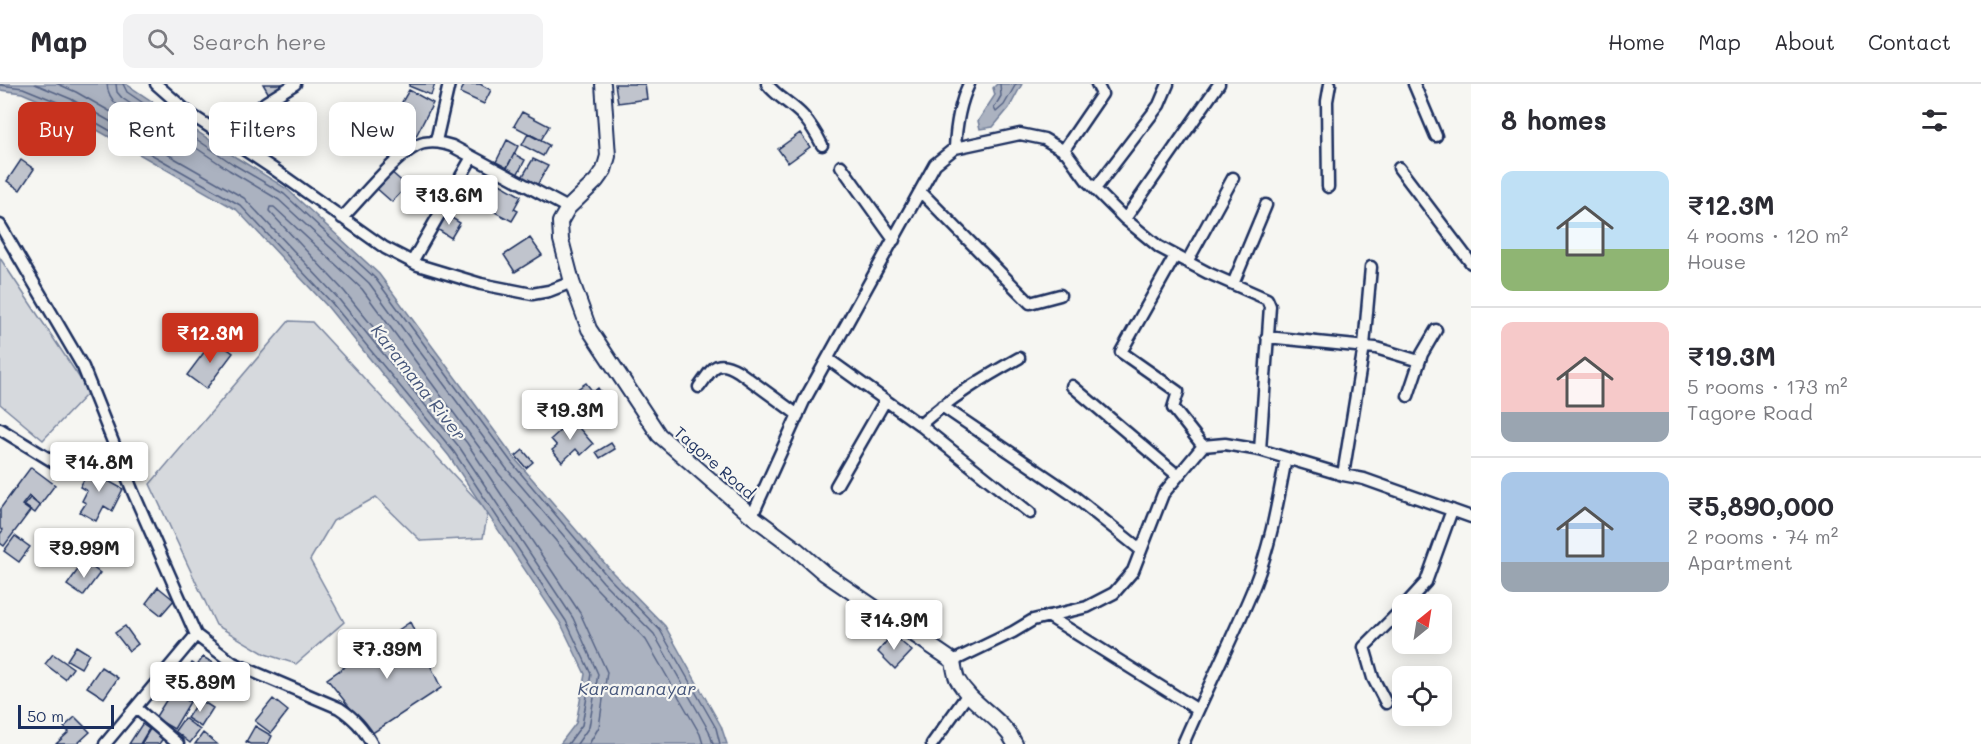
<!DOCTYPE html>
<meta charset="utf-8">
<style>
:root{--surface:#fff;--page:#f2f2f3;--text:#2b2b33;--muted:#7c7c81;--line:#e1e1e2;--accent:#c8321e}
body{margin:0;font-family:Mali,sans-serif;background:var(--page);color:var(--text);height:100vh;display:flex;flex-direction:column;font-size:22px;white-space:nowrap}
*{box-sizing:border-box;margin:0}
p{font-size:20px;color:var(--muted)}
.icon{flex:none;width:33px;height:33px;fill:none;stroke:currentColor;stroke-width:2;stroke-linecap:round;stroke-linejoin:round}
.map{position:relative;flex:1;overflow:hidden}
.sheet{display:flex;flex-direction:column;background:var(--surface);width:510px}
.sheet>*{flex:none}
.hud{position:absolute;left:18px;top:18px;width:570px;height:54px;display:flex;gap:12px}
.needle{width:39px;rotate:30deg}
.fabs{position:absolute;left:1392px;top:510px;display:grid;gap:12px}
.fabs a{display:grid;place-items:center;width:60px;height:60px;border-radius:12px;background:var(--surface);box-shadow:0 3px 15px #0003;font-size:30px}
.scale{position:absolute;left:18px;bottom:15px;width:96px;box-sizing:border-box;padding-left:6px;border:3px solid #1b2f5e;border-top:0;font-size:16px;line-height:21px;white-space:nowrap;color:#1b2f5e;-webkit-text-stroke:4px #f6f6f2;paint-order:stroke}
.price{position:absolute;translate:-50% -51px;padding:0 14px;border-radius:6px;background:#fff;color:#222;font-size:20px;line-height:39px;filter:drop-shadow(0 2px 3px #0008)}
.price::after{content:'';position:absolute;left:50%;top:36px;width:18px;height:14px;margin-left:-9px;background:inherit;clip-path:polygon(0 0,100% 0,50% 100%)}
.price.current{background:var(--accent);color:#fff}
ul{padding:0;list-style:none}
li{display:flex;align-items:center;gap:18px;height:150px;padding:0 30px}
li+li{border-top:2px solid var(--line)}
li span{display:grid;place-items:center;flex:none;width:168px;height:120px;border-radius:12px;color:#555}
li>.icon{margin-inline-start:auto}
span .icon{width:72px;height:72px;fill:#fffc;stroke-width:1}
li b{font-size:26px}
h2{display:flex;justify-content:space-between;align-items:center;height:72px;padding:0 30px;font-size:26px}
.tag{padding:0 21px;border-radius:12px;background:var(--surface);box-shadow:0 3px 15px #0003;font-size:21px;line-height:54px}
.tag.current{background:var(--accent);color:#fff}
header{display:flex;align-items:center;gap:36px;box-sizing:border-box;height:84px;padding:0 30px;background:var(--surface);border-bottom:2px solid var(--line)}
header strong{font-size:28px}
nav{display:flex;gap:33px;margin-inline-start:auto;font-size:21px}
.search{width:420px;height:54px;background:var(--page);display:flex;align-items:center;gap:15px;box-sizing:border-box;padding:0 21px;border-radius:12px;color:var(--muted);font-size:22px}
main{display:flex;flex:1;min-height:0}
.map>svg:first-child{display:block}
.green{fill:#d6d9dd;stroke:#78849e;stroke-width:1.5}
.water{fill:#abb2c0;stroke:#717e99;stroke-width:1.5}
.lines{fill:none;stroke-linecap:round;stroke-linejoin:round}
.shore{stroke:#556385;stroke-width:1.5}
.building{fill:#c0c4cd;stroke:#1b2f5e;stroke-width:1.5}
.minor-casing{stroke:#1b2f5e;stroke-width:15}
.tertiary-casing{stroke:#1b2f5e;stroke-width:18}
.minor{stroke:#f6f6f2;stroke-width:10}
.tertiary{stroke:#f6f6f2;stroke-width:14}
.labels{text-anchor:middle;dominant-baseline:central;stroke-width:4.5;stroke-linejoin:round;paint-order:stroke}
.street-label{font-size:16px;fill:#1b2f5e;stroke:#f6f6f2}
.water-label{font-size:18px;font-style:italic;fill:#46567b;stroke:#f6f6f2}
</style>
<header>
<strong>Map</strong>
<div class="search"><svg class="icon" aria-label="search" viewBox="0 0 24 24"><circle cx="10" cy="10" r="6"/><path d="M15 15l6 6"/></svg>Search here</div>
<nav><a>Home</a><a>Map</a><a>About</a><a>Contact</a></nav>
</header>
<main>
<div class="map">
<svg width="1471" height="660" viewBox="0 0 1471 660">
<rect width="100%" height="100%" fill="#f6f6f2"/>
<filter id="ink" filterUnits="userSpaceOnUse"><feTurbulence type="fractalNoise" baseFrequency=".0167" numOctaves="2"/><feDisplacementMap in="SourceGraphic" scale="12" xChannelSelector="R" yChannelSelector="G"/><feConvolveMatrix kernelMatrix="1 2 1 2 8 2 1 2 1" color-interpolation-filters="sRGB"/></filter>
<g filter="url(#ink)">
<path class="green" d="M0 174 89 308 43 356 0 320Z
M289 237 312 238 488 428 483 454 421 457 376 413 333 437 310 476 344 538 296 580 265 570 216 541 150 400Z"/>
<path class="water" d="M0 0H126L237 74 287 105 379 190 516 376 613 489 665 542 721 642 727 660H560L576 639 585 590 561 540 449 372 327 222 237 126 64 27 22 9 0 6Z
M997 0H1022L1009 24 993 43 980 45 978 37 995 11 993 4Z"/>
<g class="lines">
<path class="shore" d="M35 0 71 15 244 114 337 213 460 364 573 534 598 590 589 643 577 660
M58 0 76 8 148 49H152V44C135 33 108 23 107 0
M116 0 117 8 122 14 229 86 279 116 369 199 506 384 603 498 654 550 709 647 713 660
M123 0 127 8 233 80 284 110 375 194 512 379 608 493 660 546 716 644 720 660
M1000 0 1001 12 994 24 996 28 1004 21 1016 0
M0 1 23 4 67 22 240 121 331 218 454 368 566 537 591 590 582 641 568 660
M589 660 599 643 607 588 580 529 467 359 344 207 269 127 270 123H274L362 205 499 390 596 504 646 556 700 650 703 660"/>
</g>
<path class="building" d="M263 0H286L270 12Z
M410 0H435L431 11 409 2Z
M465 0H480L491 6 484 20 460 9Z
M615 0H645L647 15 618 19Z
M409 6 433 19 416 52 401 44 412 24 402 18Z
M522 28 549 42 541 56 514 42Z
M800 49 810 63 788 79 778 65Z
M528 50 549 61 543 72 522 61Z
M507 56 518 62 506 86 495 80Z
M514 70 525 76 517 91 506 85Z
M533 75 548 82 536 103 521 95Z
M21 76 34 85 20 106 7 97Z
M389 86 407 102 392 118 375 103Z
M489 93 496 98 489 108 482 103Z
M498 99 521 112 514 125 518 127 512 137 485 123Z
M447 131 460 139 451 154 437 145Z
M530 154 542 171 515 188 504 171Z
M214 255 233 269 206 305 187 291Z
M586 299 593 308 598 304 603 311 568 336 556 320Z
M572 336 593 360 581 371 576 365 562 378 552 366 557 362 551 355Z
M611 359 615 365 600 374 596 368Z
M523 366 533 378 526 384 516 372Z
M94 377 105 382 99 392 123 405 112 427 104 422 96 437 80 428 86 419 82 417 87 407 80 403Z
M31 383 55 401 40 421 29 412 22 421 30 427 4 462 0 459V450L3 446 0 444V425Z
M30 414 40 422 35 429 24 421Z
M15 452 30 463 19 478 4 467Z
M84 477 100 489 83 512 67 501Z
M158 503 174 516 161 531 146 519Z
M410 538 441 604 371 650 327 595Z
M125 542 138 560 129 567 115 549Z
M892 550 912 567 895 585 878 568Z
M76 562 89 570 81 584 67 576Z
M53 570 73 584 65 595 45 580Z
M203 573 217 581 205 602 185 591 192 579 197 582Z
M101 583 118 594 104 614 87 603Z
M220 583 236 592 227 607 211 598Z
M172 607 190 618 174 645 155 634Z
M199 615 213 624 201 643 187 634Z
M273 615 288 627 271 649 255 637Z
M75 633 90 648 77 660H56L69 648 64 643Z
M184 634 200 646 190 659 175 647Z
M142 640 149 645 140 660H129Z
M255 642 272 652 268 660H250L246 658Z
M150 645 164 653 159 660H141Z
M203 649 217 660H195Z"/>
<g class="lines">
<defs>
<path id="minor" d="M156 0 190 30 275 86 385 164 418 181 481 200 532 210 549 207 572 198
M767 0C777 13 792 20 803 32 811 41 817 51 822 61
M1414 0 1436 52
M227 54 266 18 295 0
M436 57 449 0
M955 64C956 41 959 21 969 0
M1063 67 1102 10 1097 0
M841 82 894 156
M1399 84 1471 179
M1328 103 1327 17 1330 0
M1095 105 1159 21 1168 0
M920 107 1030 219 1060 211
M342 134C361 115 401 64 424 59 435 57 442 59 452 62L568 124
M1125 135 1219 0
M0 141 83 283 133 408 196 551 105 660
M1175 172 1121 268 1178 308 1173 324 1203 362
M412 178 472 73
M1187 178 1233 94
M1233 200 1266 121
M1267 253 1376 264 1419 277
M828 275 920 341 1030 429
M1072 302 1177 391
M699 303C712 286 715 273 738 287L798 331
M1408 312 1422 270 1436 246
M942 322 1070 409 1141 466
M920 341C950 314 983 294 1019 274
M0 345 67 386
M1343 391 1364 262 1371 183
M836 402 885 317
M752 432 804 317 935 80 955 64 1020 50 1044 55 1066 68 1088 98 1125 135 1159 163 1208 189 1267 215 1270 222 1260 366
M1406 520 1426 498 1452 426
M1048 532 1198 626
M196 551 233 579 339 624C354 634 363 644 372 660
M953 577 1013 548 1033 536 1087 523 1114 509 1133 487 1163 410 1203 362 1225 360 1260 366 1343 391 1364 395 1471 433
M1386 619 1373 594 1364 563 1402 525
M136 624 178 660
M932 660 968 610
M1183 660C1206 606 1233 554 1255 500 1271 460 1278 416 1286 374"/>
<path id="tertiary" d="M603 0 608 72 604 86 596 97 568 124 560 138 561 156 572 198 589 245 659 351 752 432 795 464 824 489 953 577C954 583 955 590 957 595 972 622 1002 633 1015 660"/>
</defs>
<use href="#minor" class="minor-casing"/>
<use href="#tertiary" class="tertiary-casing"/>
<use href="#minor" class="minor"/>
<use href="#tertiary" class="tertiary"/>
</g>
</g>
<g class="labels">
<g class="street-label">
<text transform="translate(715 378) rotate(41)">Tagore Road</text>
</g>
<g class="water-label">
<text transform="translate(419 298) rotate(52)">Karamana River</text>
<text x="637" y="604">Karamanayar</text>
</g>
</g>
</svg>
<div class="fabs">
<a><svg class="needle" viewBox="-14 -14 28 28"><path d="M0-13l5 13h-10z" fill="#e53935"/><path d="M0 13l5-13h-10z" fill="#7c7c81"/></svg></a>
<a><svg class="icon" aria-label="locate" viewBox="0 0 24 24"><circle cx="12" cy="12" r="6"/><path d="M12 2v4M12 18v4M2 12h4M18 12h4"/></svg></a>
</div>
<div class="scale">50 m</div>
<b class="price" style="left:449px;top:142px">₹13.6M</b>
<b class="price current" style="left:210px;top:280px">₹12.3M</b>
<b class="price" style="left:570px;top:357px">₹19.3M</b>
<b class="price" style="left:99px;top:409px">₹14.8M</b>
<b class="price" style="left:84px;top:495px">₹9.99M</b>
<b class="price" style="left:894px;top:567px">₹14.9M</b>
<b class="price" style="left:387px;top:596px">₹7.39M</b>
<b class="price" style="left:200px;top:629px">₹5.89M</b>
<div class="hud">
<a class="tag current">Buy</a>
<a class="tag">Rent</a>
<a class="tag">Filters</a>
<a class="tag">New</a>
</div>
</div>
<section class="sheet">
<h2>8 homes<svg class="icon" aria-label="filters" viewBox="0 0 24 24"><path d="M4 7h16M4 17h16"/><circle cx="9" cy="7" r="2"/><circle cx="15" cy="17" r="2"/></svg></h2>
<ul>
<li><span style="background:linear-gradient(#bfe0f5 65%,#8fb573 0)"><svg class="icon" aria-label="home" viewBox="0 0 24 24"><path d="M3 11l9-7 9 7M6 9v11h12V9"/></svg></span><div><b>₹12.3M</b><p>4 rooms · 120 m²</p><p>House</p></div></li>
<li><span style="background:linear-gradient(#f6c9c9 75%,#9aa5b1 0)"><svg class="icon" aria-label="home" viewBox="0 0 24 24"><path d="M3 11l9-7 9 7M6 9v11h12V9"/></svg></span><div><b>₹19.3M</b><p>5 rooms · 173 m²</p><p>Tagore Road</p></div></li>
<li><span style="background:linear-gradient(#a9c7e8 75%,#9aa5b1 0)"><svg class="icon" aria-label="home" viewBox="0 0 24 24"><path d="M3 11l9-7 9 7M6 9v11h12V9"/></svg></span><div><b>₹5,890,000</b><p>2 rooms · 74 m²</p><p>Apartment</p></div></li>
</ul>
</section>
</main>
